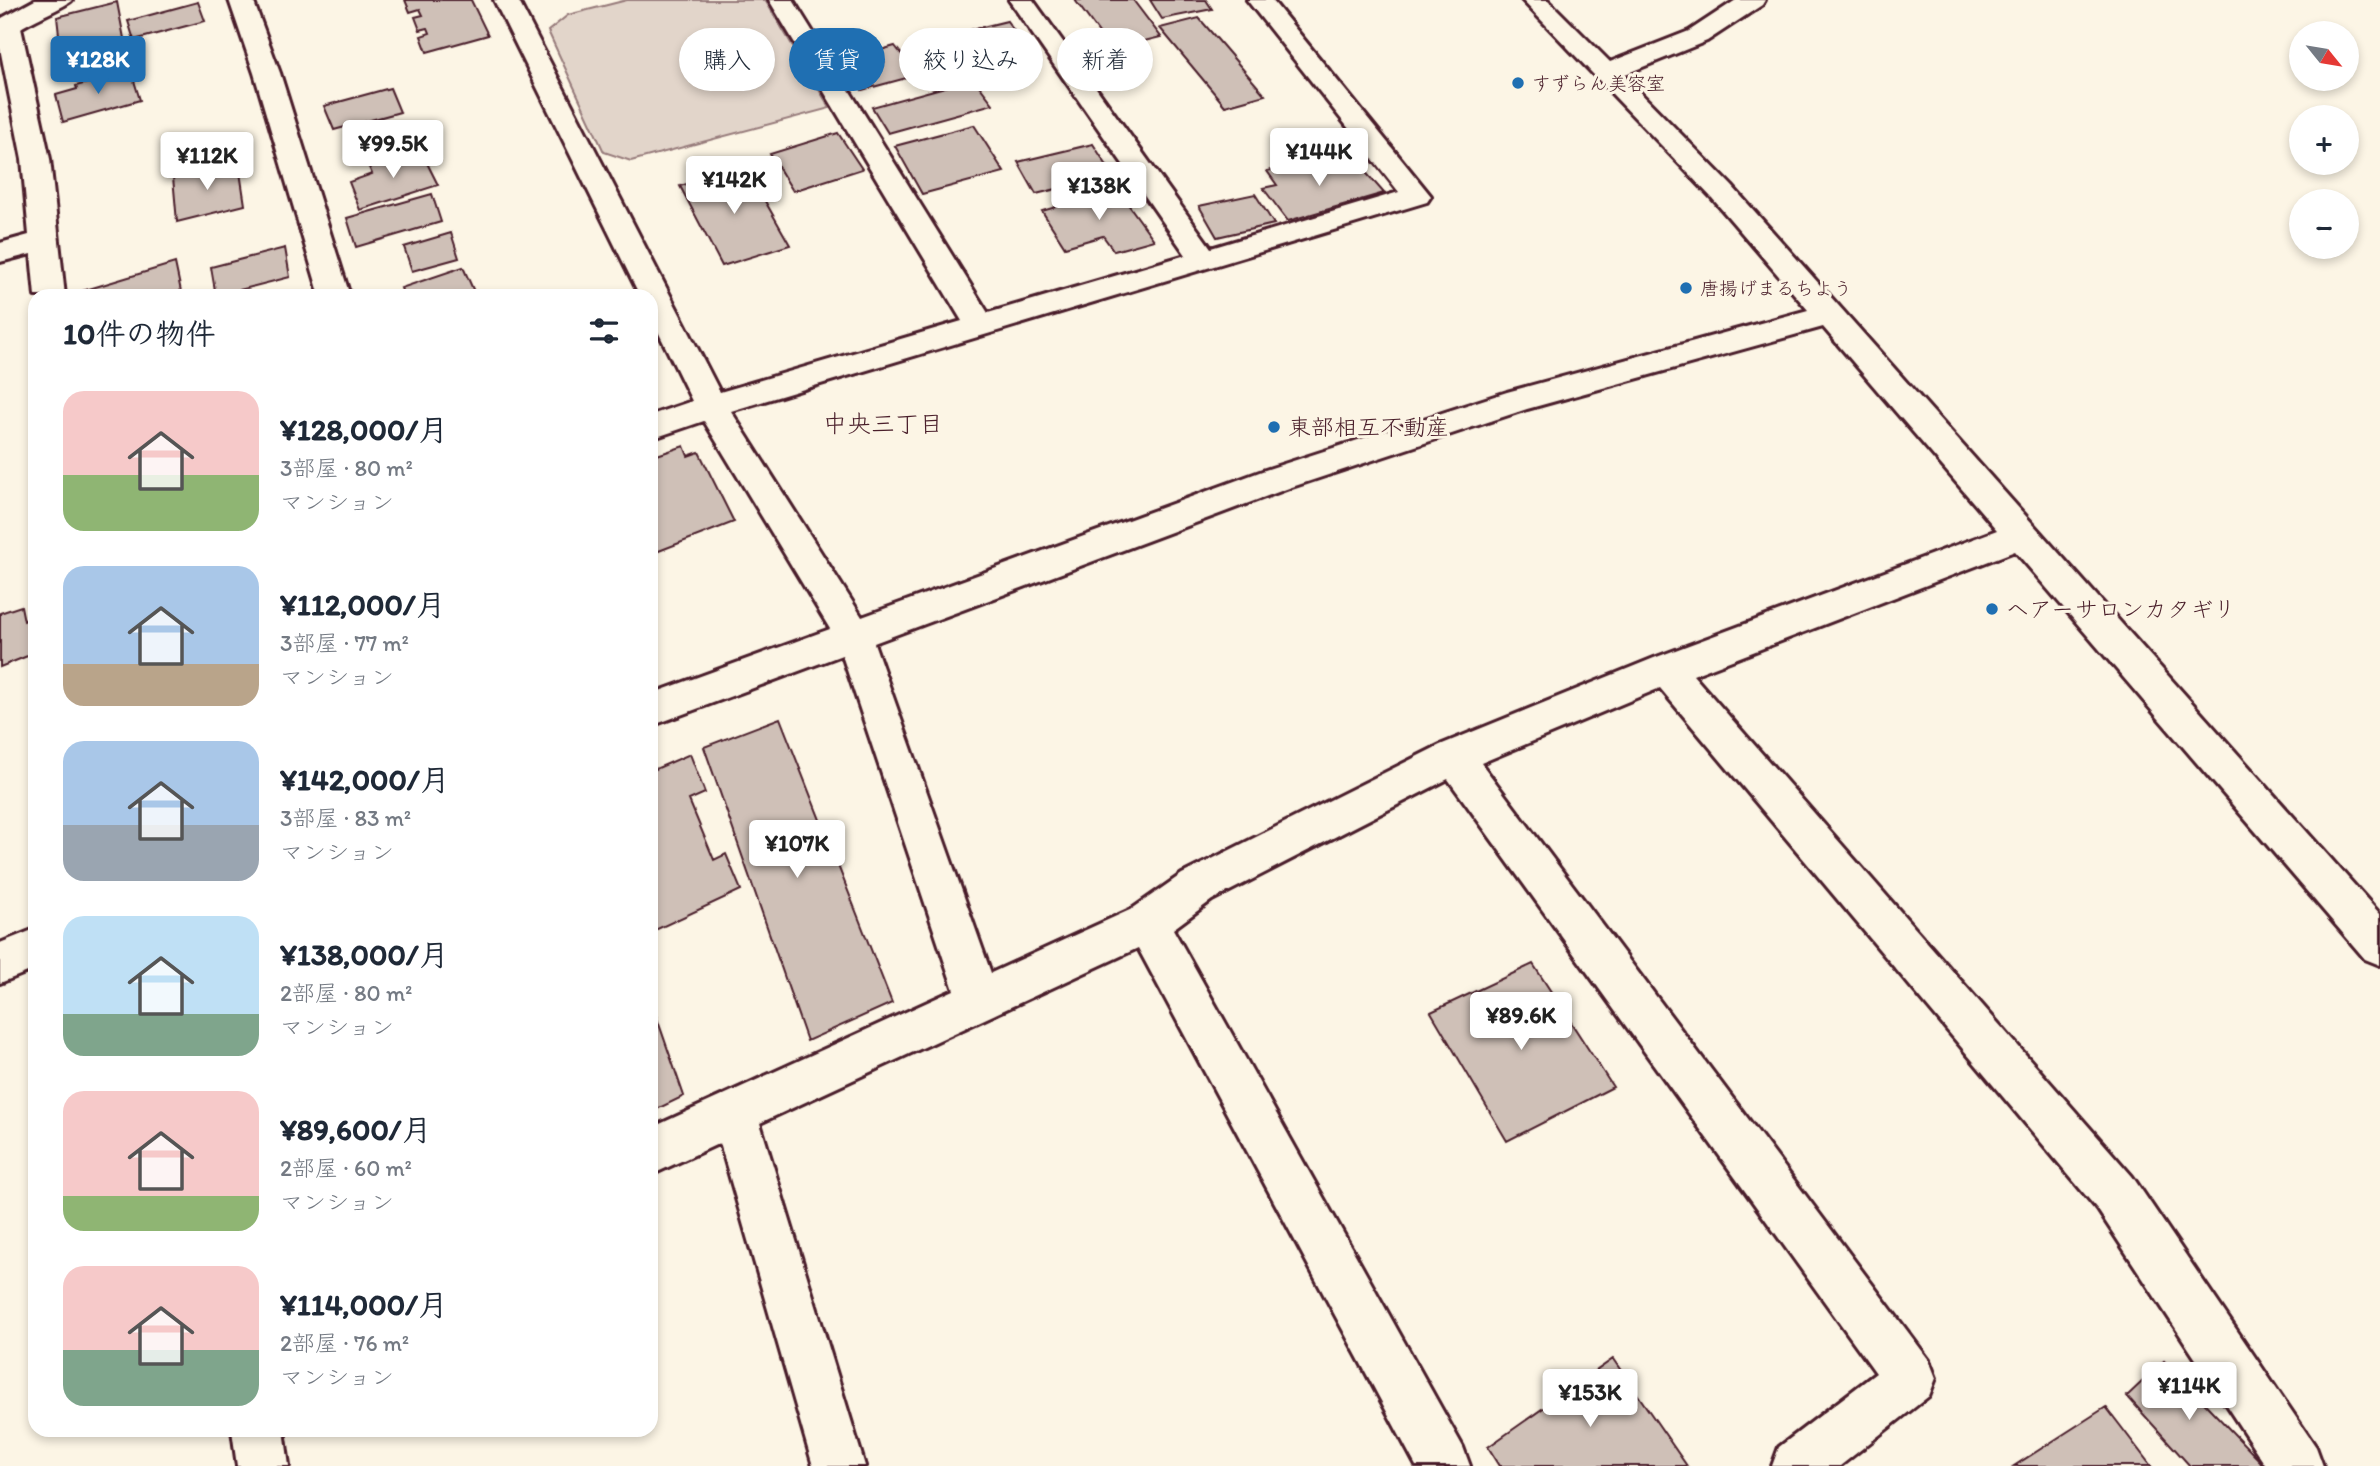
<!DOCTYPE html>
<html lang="ja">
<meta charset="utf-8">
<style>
:root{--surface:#fff;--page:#f2f2f3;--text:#1f2937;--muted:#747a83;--accent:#1f6fb2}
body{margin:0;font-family:Itim,"Klee One",sans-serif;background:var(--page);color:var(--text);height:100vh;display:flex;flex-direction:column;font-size:26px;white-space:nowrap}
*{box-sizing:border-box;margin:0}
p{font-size:23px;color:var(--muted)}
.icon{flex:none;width:38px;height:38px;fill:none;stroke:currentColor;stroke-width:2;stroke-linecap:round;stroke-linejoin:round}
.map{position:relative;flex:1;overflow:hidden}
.panel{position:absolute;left:28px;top:289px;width:630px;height:1148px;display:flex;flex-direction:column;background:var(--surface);border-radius:21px;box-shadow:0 4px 10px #0003}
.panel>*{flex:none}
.hud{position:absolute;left:679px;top:28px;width:665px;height:63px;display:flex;gap:14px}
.needle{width:46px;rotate:120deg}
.tools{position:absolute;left:2289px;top:21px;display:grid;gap:14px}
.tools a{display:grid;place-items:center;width:70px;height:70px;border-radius:50%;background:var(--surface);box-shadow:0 4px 10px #0003;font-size:35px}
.price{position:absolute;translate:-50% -60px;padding:0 16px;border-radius:7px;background:#fff;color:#222;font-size:23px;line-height:46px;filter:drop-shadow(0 2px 4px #0008)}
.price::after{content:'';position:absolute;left:50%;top:42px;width:21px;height:16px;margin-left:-10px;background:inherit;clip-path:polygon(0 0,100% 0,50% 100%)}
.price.on{background:var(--accent);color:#fff}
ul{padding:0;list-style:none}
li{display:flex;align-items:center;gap:21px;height:175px;padding:0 35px}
li span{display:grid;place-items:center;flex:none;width:196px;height:140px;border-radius:21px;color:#555}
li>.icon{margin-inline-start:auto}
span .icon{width:84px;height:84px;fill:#fffc;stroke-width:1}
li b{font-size:30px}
h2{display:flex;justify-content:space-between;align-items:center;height:84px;padding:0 35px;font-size:30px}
.pill{padding:0 24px;border-radius:32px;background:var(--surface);box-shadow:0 4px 10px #0003;font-size:24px;line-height:63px}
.pill.on{background:var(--accent);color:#fff}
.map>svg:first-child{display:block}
.green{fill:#e2d5ca;stroke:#967a7a;stroke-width:2}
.building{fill:#cfc0b7;stroke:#4a1f2b;stroke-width:2}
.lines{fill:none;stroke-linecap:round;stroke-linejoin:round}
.minor-casing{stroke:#4a1f2b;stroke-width:6}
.minor{fill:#fcf5e5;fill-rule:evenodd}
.poi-dot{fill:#1f6fb2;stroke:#fcf5e5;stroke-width:2.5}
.labels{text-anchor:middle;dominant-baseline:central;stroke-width:6;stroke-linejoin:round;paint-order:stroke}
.far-poi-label{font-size:19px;fill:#4a1f2b;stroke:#fcf5e5;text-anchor:start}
.poi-label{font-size:23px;fill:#4a1f2b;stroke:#fcf5e5;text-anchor:start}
.neighbourhood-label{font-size:24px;fill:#4a1f2b;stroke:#fcf5e5}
</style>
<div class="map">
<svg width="2380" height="1466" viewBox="0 0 2380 1466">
<rect width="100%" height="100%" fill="#fcf5e5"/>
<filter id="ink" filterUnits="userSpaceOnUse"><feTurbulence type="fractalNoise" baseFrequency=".0143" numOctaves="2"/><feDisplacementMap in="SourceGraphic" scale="14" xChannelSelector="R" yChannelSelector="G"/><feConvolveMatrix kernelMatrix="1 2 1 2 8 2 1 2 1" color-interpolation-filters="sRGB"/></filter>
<g filter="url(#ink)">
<path class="green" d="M627 0H765L830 108 631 161 604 152 548 31 568 15Z"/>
<path class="building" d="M405 0H471L488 35 427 52 421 36 430 33 428 28 420 30 415 17 423 15 420 9 410 12Z
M1075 0H1133L1161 37 1111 49Z
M1150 0H1206L1212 9 1162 19Z
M117 2 127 54 63 70 57 17Z
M198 2 205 21 134 40 128 21Z
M1199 18 1265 95 1225 106 1160 28Z
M1007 21 1024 45 955 63 938 38Z
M895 46 903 56 911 54 925 73 862 90 849 71 884 62 877 51Z
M131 71 140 100 63 122 56 95 77 89 76 86Z
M974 79 993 104 888 133 872 107Z
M390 88 400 112 334 130 324 106Z
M974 125 1004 172 922 194 895 146Z
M838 133 862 169 793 191 770 154Z
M1093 144 1113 175 1036 194 1018 162Z
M420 149 438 185 360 210 349 182 372 174 368 165Z
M1354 159 1384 193 1288 221 1263 188 1277 185 1267 171 1298 163 1306 172Z
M227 163 228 175 240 172 245 205 177 222 173 177Z
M745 166 790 245 722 266 680 186Z
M1117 189 1154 240 1114 251 1103 236 1065 247 1042 211Z
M432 194 441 222 356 247 347 218Z
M1255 194 1274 224 1217 237 1199 206Z
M451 233 459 258 412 271 404 247Z
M285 248 290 277 216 296 211 267Z
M175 263 182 296H69V295Z
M463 267 476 296H404L401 288Z
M684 446 688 456 699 452 734 522 651 554V457Z
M21 606 24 621 35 617V653L0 667V613Z
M780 718 892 1003 807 1041 704 747Z
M690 754 705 793 689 800 714 860 726 854 741 890 651 932V771Z
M1533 964 1613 1087 1507 1141 1431 1012Z
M651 1001 684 1096 651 1112Z
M1613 1359 1687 1466H1500L1488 1447Z
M2164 1361 2262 1463 2259 1466H2190L2127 1396Z
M2106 1407 2151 1466H2014Z"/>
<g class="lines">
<defs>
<path id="minor" d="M35 0H72C69 5 31 21 21 28L50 159 65 296H35L31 254 0 262V243L29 235 22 159 0 48V19Z
M229 0H253L280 73 350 296H320L254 73Z
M494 0H518L720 392 962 321 769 0H793L988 313 1186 255 1009 0H1033L1211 248 1399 192 1247 0H1272L1431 196 1427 202 731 411 862 617 1265 470 1507 392 1808 310 1712 198 1522 0H1548L1610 62 1689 31 1736 0H1765L1762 5 1707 41 1623 75 1732 186 2380 914V965L2365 959 2015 551 1693 675 2132 1176 2316 1447 2323 1466H2266L2098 1210 1660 688 1481 763 1929 1360 1936 1378 1929 1396 1840 1466H1772L1779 1447 1876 1373 1448 779 1212 900 1173 929 1463 1447 1470 1466H1416L1138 948 760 1123 865 1466H813L720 1143 651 1175V1128L954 990 842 655 651 726V694L830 629 704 421 651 439V415L692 401 651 317V296H640ZM1823 327 1997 530 1654 658 1440 745 1182 874 1132 909 991 973 874 643 1289 488 1527 409Z
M35 929V969L0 983V943Z
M232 1430H284L289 1466H237Z"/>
</defs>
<use href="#minor" class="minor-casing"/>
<use href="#minor" class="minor"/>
</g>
</g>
<g class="poi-dot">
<circle cx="1518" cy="83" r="7"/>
<circle cx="1686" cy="288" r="7"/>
<circle cx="1274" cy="427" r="7"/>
<circle cx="1992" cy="609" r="7"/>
</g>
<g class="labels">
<g class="far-poi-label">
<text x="1532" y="83">すずらん美容室</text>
<text x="1700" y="288">唐揚げまるちよう</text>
</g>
<g class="poi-label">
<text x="1288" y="427">東部相互不動産</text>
<text x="2006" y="609">ヘアーサロンカタギリ</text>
</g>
<g class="neighbourhood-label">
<text x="883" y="423">中央三丁目</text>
</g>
</g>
</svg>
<div class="tools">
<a><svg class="needle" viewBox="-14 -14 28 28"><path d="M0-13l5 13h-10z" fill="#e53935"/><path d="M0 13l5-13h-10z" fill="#747a83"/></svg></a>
<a>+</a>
<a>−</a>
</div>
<b class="price on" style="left:98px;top:96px">¥128K</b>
<b class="price" style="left:393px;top:180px">¥99.5K</b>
<b class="price" style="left:1319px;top:188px">¥144K</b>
<b class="price" style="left:207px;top:192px">¥112K</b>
<b class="price" style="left:734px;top:216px">¥142K</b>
<b class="price" style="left:1099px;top:222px">¥138K</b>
<b class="price" style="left:797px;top:880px">¥107K</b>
<b class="price" style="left:1521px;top:1052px">¥89.6K</b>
<b class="price" style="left:2189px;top:1422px">¥114K</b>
<b class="price" style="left:1590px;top:1429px">¥153K</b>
<div class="hud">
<a class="pill">購入</a>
<a class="pill on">賃貸</a>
<a class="pill">絞り込み</a>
<a class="pill">新着</a>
</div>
<section class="panel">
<h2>10件の物件<svg class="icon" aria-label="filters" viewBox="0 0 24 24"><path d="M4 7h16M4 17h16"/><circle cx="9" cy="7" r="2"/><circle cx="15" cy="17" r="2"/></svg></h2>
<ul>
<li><span style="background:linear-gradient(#f6c9c9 60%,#8fb573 0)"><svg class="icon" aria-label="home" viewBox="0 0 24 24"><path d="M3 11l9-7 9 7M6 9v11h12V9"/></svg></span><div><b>¥128,000/月</b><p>3部屋 · 80 m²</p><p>マンション</p></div></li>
<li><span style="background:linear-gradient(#a9c7e8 70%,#b9a48a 0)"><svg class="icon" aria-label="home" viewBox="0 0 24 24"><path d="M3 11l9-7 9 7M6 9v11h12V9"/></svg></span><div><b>¥112,000/月</b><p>3部屋 · 77 m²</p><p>マンション</p></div></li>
<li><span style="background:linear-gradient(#a9c7e8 60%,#9aa5b1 0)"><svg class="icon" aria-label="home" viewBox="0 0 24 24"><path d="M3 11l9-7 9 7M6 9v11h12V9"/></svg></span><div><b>¥142,000/月</b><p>3部屋 · 83 m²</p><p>マンション</p></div></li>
<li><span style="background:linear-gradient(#bfe0f5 70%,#7fa58c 0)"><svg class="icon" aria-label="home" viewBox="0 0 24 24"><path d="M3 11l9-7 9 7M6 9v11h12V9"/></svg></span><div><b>¥138,000/月</b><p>2部屋 · 80 m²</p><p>マンション</p></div></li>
<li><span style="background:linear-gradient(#f6c9c9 75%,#8fb573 0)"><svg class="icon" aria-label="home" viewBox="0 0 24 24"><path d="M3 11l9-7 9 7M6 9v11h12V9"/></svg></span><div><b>¥89,600/月</b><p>2部屋 · 60 m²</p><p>マンション</p></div></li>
<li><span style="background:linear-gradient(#f6c9c9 60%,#7fa58c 0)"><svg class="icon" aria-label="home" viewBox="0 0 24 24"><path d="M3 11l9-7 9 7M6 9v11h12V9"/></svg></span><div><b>¥114,000/月</b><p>2部屋 · 76 m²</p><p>マンション</p></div></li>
</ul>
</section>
</div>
